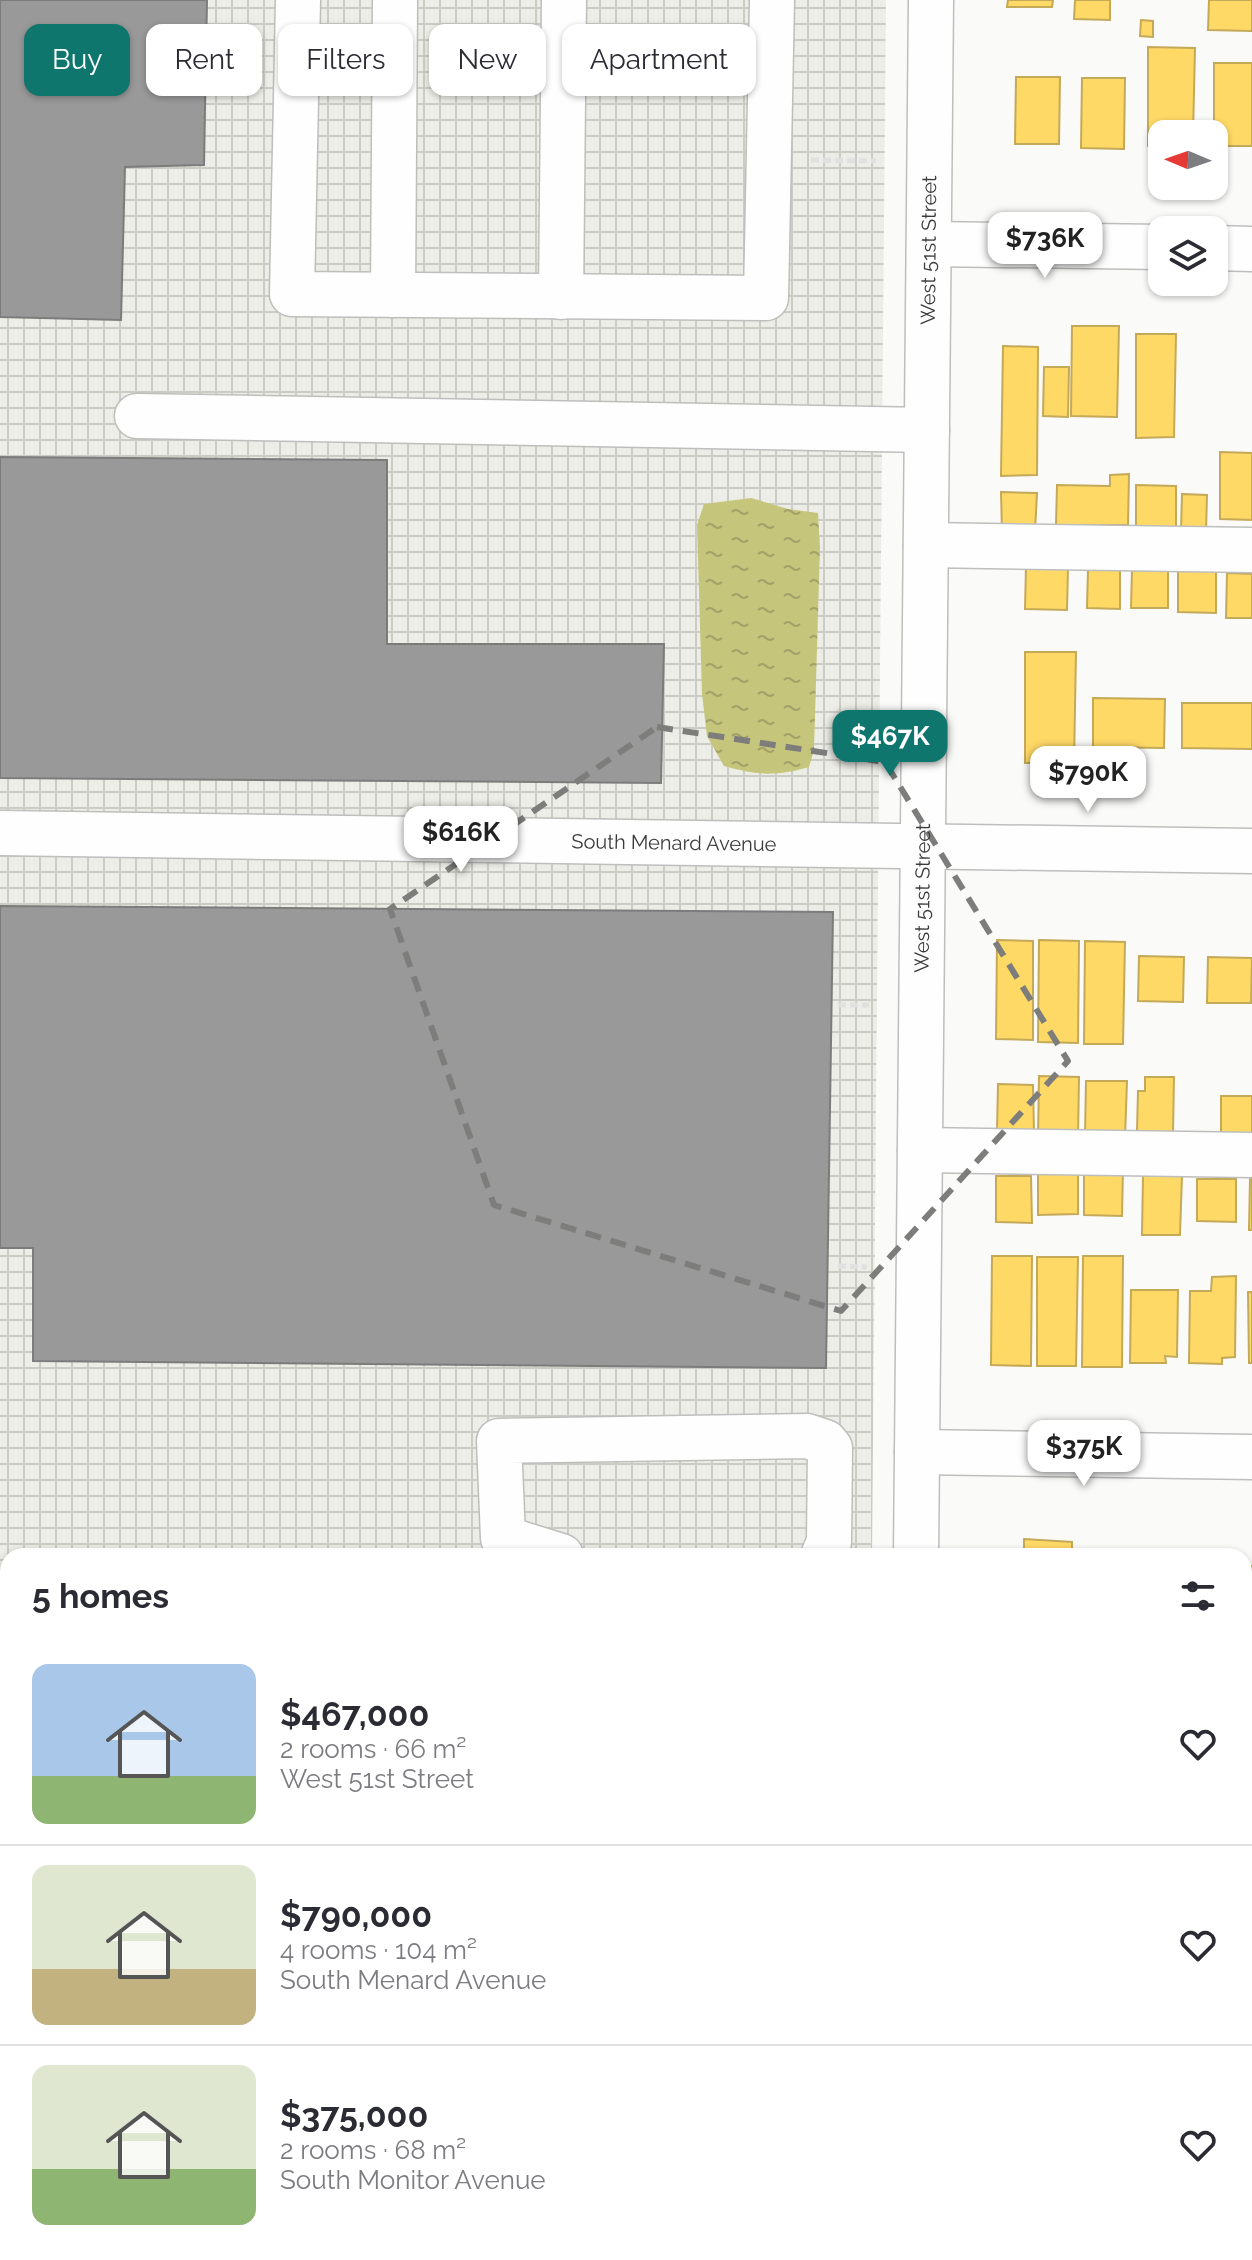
<!DOCTYPE html>
<meta charset="utf-8">
<style>
:root{--surface:#fff;--page:#f7f7f7;--text:#2b2b33;--muted:#7c7c81;--line:#e1e1e2;--accent:#0f766e}
body{margin:0;font-family:Raleway,sans-serif;background:var(--page);color:var(--text);height:100vh;display:flex;flex-direction:column;font-size:30px;white-space:nowrap}
*{box-sizing:border-box;margin:0}
p{font-size:26px;color:var(--muted)}
.icon{flex:none;width:44px;height:44px;fill:none;stroke:currentColor;stroke-width:2;stroke-linecap:round;stroke-linejoin:round}
.map{position:relative;flex:1;overflow:hidden}
.details{position:absolute;left:0px;top:1548px;width:1252px;height:712px;display:flex;flex-direction:column;background:var(--surface);border-radius:24px 24px 0 0;box-shadow:0 2px 6px #0004}
.details>*{flex:none}
.banner{position:absolute;left:24px;top:24px;width:800px;height:72px;display:flex;gap:16px}
.needle{width:52px;rotate:272deg}
.buttons{position:absolute;left:1148px;top:120px;display:grid;gap:16px}
.buttons a{display:grid;place-items:center;width:80px;height:80px;border-radius:16px;background:var(--surface);box-shadow:0 2px 6px #0004;font-size:40px}
.price{position:absolute;translate:-50% -68px;padding:0 18px;border-radius:16px;background:#fff;color:#222;font-size:26px;line-height:52px;filter:drop-shadow(0 2px 4px #0008)}
.price::after{content:'';position:absolute;left:50%;top:48px;width:24px;height:18px;margin-left:-12px;background:inherit;clip-path:polygon(0 0,100% 0,50% 100%)}
.price.selected{background:var(--accent);color:#fff}
ul{padding:0;list-style:none}
li{display:flex;align-items:center;gap:24px;height:200px;padding:0 32px}
li+li{border-top:2px solid var(--line)}
li span{display:grid;place-items:center;flex:none;width:224px;height:160px;border-radius:16px;color:#555}
li>.icon{margin-inline-start:auto}
span .icon{width:96px;height:96px;fill:#fffc;stroke-width:1}
li b{font-size:34px}
h2{display:flex;justify-content:space-between;align-items:center;height:96px;padding:0 32px;font-size:34px}
.tag{padding:0 28px;border-radius:16px;background:var(--surface);box-shadow:0 2px 6px #0004;font-size:28px;line-height:72px}
.tag.selected{background:var(--accent);color:#fff}
.map>svg:first-child{display:block}
.industrial{fill:url(#industrial-grid)}
.water{fill:url(#water-ripples)}
.homes{fill:#ffd966;stroke:#c4a958;stroke-width:2}
.industry{fill:#999;stroke:#7c7c7c;stroke-width:2}
.lines{fill:none;stroke-linecap:round;stroke-linejoin:round}
.minor-casing{stroke:#bebebd;stroke-width:47}
.path{stroke:#e0e0e0;stroke-width:5;stroke-dasharray:8 4;stroke-linecap:butt}
.minor{stroke:#fefefe;stroke-width:44}
.marked{fill:none;stroke:#7d7d7c;stroke-width:6;stroke-dasharray:16 10;stroke-linejoin:round}
.labels{text-anchor:middle;dominant-baseline:central;stroke-width:8;stroke-linejoin:round;paint-order:stroke}
.street-label{font-size:20px;fill:#3a3a39;stroke:#fffffe}
</style>
<div class="map">
<svg width="1252" height="2260" viewBox="0 0 1252 2260">
<defs>
<pattern id="industrial-grid" width="8" height="8" patternUnits="userSpaceOnUse" patternTransform="scale(2)"><rect width="8" height="8" fill="#ecede6"/><path d="M0 4h8M4 0v8" fill="none" stroke="#cbccc6"/></pattern>
<pattern id="water-ripples" width="26" height="14" patternUnits="userSpaceOnUse" patternTransform="scale(2)"><rect width="26" height="14" fill="#c6c57c"/><path d="M2 4q2-2 4 0t4 0M15 11q2-2 4 0t4 0" fill="none" stroke="#a2a167"/></pattern>
</defs>
<rect width="100%" height="100%" fill="#fafaf9"/>
<path class="industrial" d="M0 0H886L872 1556H8V2252H865V2260H0Z"/>
<path class="water" d="M751 498 788 509 818 513 820 547 814 750 809 767C775 777 757 775 724 766L707 736 702 694 697 525 704 504Z"/>
<path class="homes" d="M1008 0H1053L1052 7H1007Z
M1075 0H1110V20L1074 19Z
M1209 0H1252V31L1208 30Z
M1141 20 1153 21V37L1140 36Z
M1148 47 1195 48 1193 134H1162V146H1148Z
M1214 63H1252V146H1214Z
M1016 77H1060L1059 144H1015Z
M1082 78H1125L1124 149 1081 148Z
M1072 326H1119L1117 417 1071 416Z
M1136 334H1176L1174 437 1136 438Z
M1003 346 1038 347 1037 475 1001 476Z
M1044 367H1069L1068 417 1043 416Z
M1220 452 1252 453V520L1220 519Z
M1129 474 1128 525H1056L1057 485 1110 486V475Z
M1136 485 1176 486V531H1136Z
M1001 492 1037 493 1035 532 1002 531Z
M1182 494 1207 495 1206 531 1181 530Z
M1026 566 1068 567 1067 610 1025 609Z
M1088 569 1120 570V609L1087 608Z
M1132 570 1168 571V608H1131Z
M1178 570 1216 571V613L1178 612Z
M1227 573 1252 574V618H1226Z
M1025 652H1076L1074 762 1025 763Z
M1093 698 1165 699 1164 748 1093 747Z
M1182 703H1252V749L1182 748Z
M997 940 1033 941V1040L996 1039Z
M1039 940 1079 941 1078 1043 1038 1042Z
M1085 941 1125 942 1123 1044H1084Z
M1139 956 1184 957 1183 1002 1138 1001Z
M1208 957 1252 958 1251 1003H1207Z
M1039 1076 1079 1077 1078 1137H1038Z
M1145 1077H1174L1173 1132H1137L1138 1091H1145Z
M1086 1081H1127L1125 1137 1085 1136Z
M998 1084 1033 1085 1034 1131H997Z
M1221 1096H1252V1134H1221Z
M1123 1168 1122 1216 1084 1215V1169Z
M1038 1171H1078V1214L1038 1215Z
M1143 1175H1182L1180 1235H1142Z
M996 1176H1031L1032 1223 996 1222Z
M1197 1179H1236V1222L1197 1221Z
M1250 1179H1252V1230H1249Z
M992 1256H1032L1031 1366 991 1365Z
M1083 1256H1123L1122 1367H1082Z
M1037 1257H1078L1076 1366H1037Z
M1236 1276 1235 1357 1222 1358V1364L1189 1363 1190 1291H1211L1212 1277Z
M1131 1290H1178L1177 1357 1165 1356 1166 1363H1130Z
M1248 1292H1252V1363H1249Z
M1024 1539 1072 1542V1556H1024Z
M1081 1551 1119 1552V1556H1080Z
M1126 1552 1165 1553V1556H1126Z
M1244 1566H1252V1613H1244Z
M1244 1696H1252V1738H1244Z
M1244 1780H1252V1822H1244Z
M1244 1914H1252V1957H1244Z
M1244 2165H1251L1249 2211H1244Z
M985 2252H1023V2259H985Z
M1029 2252H1068V2258H1029Z"/>
<path class="industry" d="M0 0H207L204 165 125 167 121 320 0 317Z
M0 457 387 460V644H664L661 783 0 778Z
M0 906 833 912 826 1368 33 1361V1248H0Z
M0 1699H8V2036H0Z"/>
<g class="lines">
<defs>
<g id="minor">
<path d="M298 0 292 294 766 298 772 0"/>
<path d="M929 244 1162 247"/>
<path d="M1214 248 1252 249"/>
<path d="M393 295 395 0"/>
<path d="M561 297 564 0"/>
<path d="M137 416 927 430"/>
<path d="M926 545 1252 550"/>
<path id="s1" d="M0 833 1252 851"/>
<path d="M920 1150 1252 1155"/>
<path d="M917 1452 1252 1457"/>
<path d="M561 1556 503 1538 499 1441 807 1436 825 1442 830 1448 829 1542 823 1556"/>
<path id="s2" d="M916 1556 931 0"/>
<path d="M0 1633H8"/>
<path d="M1244 1759H1252"/>
<path d="M1244 2061H1252"/>
<path d="M2 2260 3 2215"/>
<path d="M909 2260V2252"/>
</g>
</defs>
<use href="#minor" class="minor-casing"/>
<path class="path" d="M811 160 876 161
M838 1005H869
M838 1266 867 1267"/>
<use href="#minor" class="minor"/>
</g>
<path class="marked" d="M657 727 885 762 1068 1061 841 1311 494 1205 390 909Z"/>
<g class="labels">
<g class="street-label">
<text stroke="none"><textPath href="#s2" startOffset="1306">West 51st Street</textPath></text>
<text stroke="none"><textPath href="#s1" startOffset="674">South Menard Avenue</textPath></text>
<text stroke="none"><textPath href="#s2" startOffset="658">West 51st Street</textPath></text>
</g>
</g>
</svg>
<div class="buttons">
<a><svg class="needle" viewBox="-14 -14 28 28"><path d="M0-13l5 13h-10z" fill="#e53935"/><path d="M0 13l5-13h-10z" fill="#7c7c81"/></svg></a>
<a><svg class="icon" aria-label="layers" viewBox="0 0 24 24"><path d="M12 4l9 5-9 5-9-5zM3 14l9 5 9-5"/></svg></a>
</div>
<b class="price" style="left:1045px;top:280px">$736K</b>
<b class="price selected" style="left:890px;top:778px">$467K</b>
<b class="price" style="left:1088px;top:814px">$790K</b>
<b class="price" style="left:461px;top:874px">$616K</b>
<b class="price" style="left:1084px;top:1488px">$375K</b>
<div class="banner">
<a class="tag selected">Buy</a>
<a class="tag">Rent</a>
<a class="tag">Filters</a>
<a class="tag">New</a>
<a class="tag">Apartment</a>
</div>
<section class="details">
<h2>5 homes<svg class="icon" aria-label="filters" viewBox="0 0 24 24"><path d="M4 7h16M4 17h16"/><circle cx="9" cy="7" r="2"/><circle cx="15" cy="17" r="2"/></svg></h2>
<ul>
<li><span style="background:linear-gradient(#a9c7e8 70%,#8fb573 0)"><svg class="icon" aria-label="home" viewBox="0 0 24 24"><path d="M3 11l9-7 9 7M6 9v11h12V9"/></svg></span><div><b>$467,000</b><p>2 rooms · 66 m²</p><p>West 51st Street</p></div><svg class="icon" aria-label="heart" viewBox="0 0 24 24"><path d="M12 20l-8-8c-3-5 5-10 8-4 3-6 11-1 8 4z"/></svg></li>
<li><span style="background:linear-gradient(#dfe7d0 65%,#c2b280 0)"><svg class="icon" aria-label="home" viewBox="0 0 24 24"><path d="M3 11l9-7 9 7M6 9v11h12V9"/></svg></span><div><b>$790,000</b><p>4 rooms · 104 m²</p><p>South Menard Avenue</p></div><svg class="icon" aria-label="heart" viewBox="0 0 24 24"><path d="M12 20l-8-8c-3-5 5-10 8-4 3-6 11-1 8 4z"/></svg></li>
<li><span style="background:linear-gradient(#dfe7d0 65%,#8fb573 0)"><svg class="icon" aria-label="home" viewBox="0 0 24 24"><path d="M3 11l9-7 9 7M6 9v11h12V9"/></svg></span><div><b>$375,000</b><p>2 rooms · 68 m²</p><p>South Monitor Avenue</p></div><svg class="icon" aria-label="heart" viewBox="0 0 24 24"><path d="M12 20l-8-8c-3-5 5-10 8-4 3-6 11-1 8 4z"/></svg></li>
</ul>
</section>
</div>
